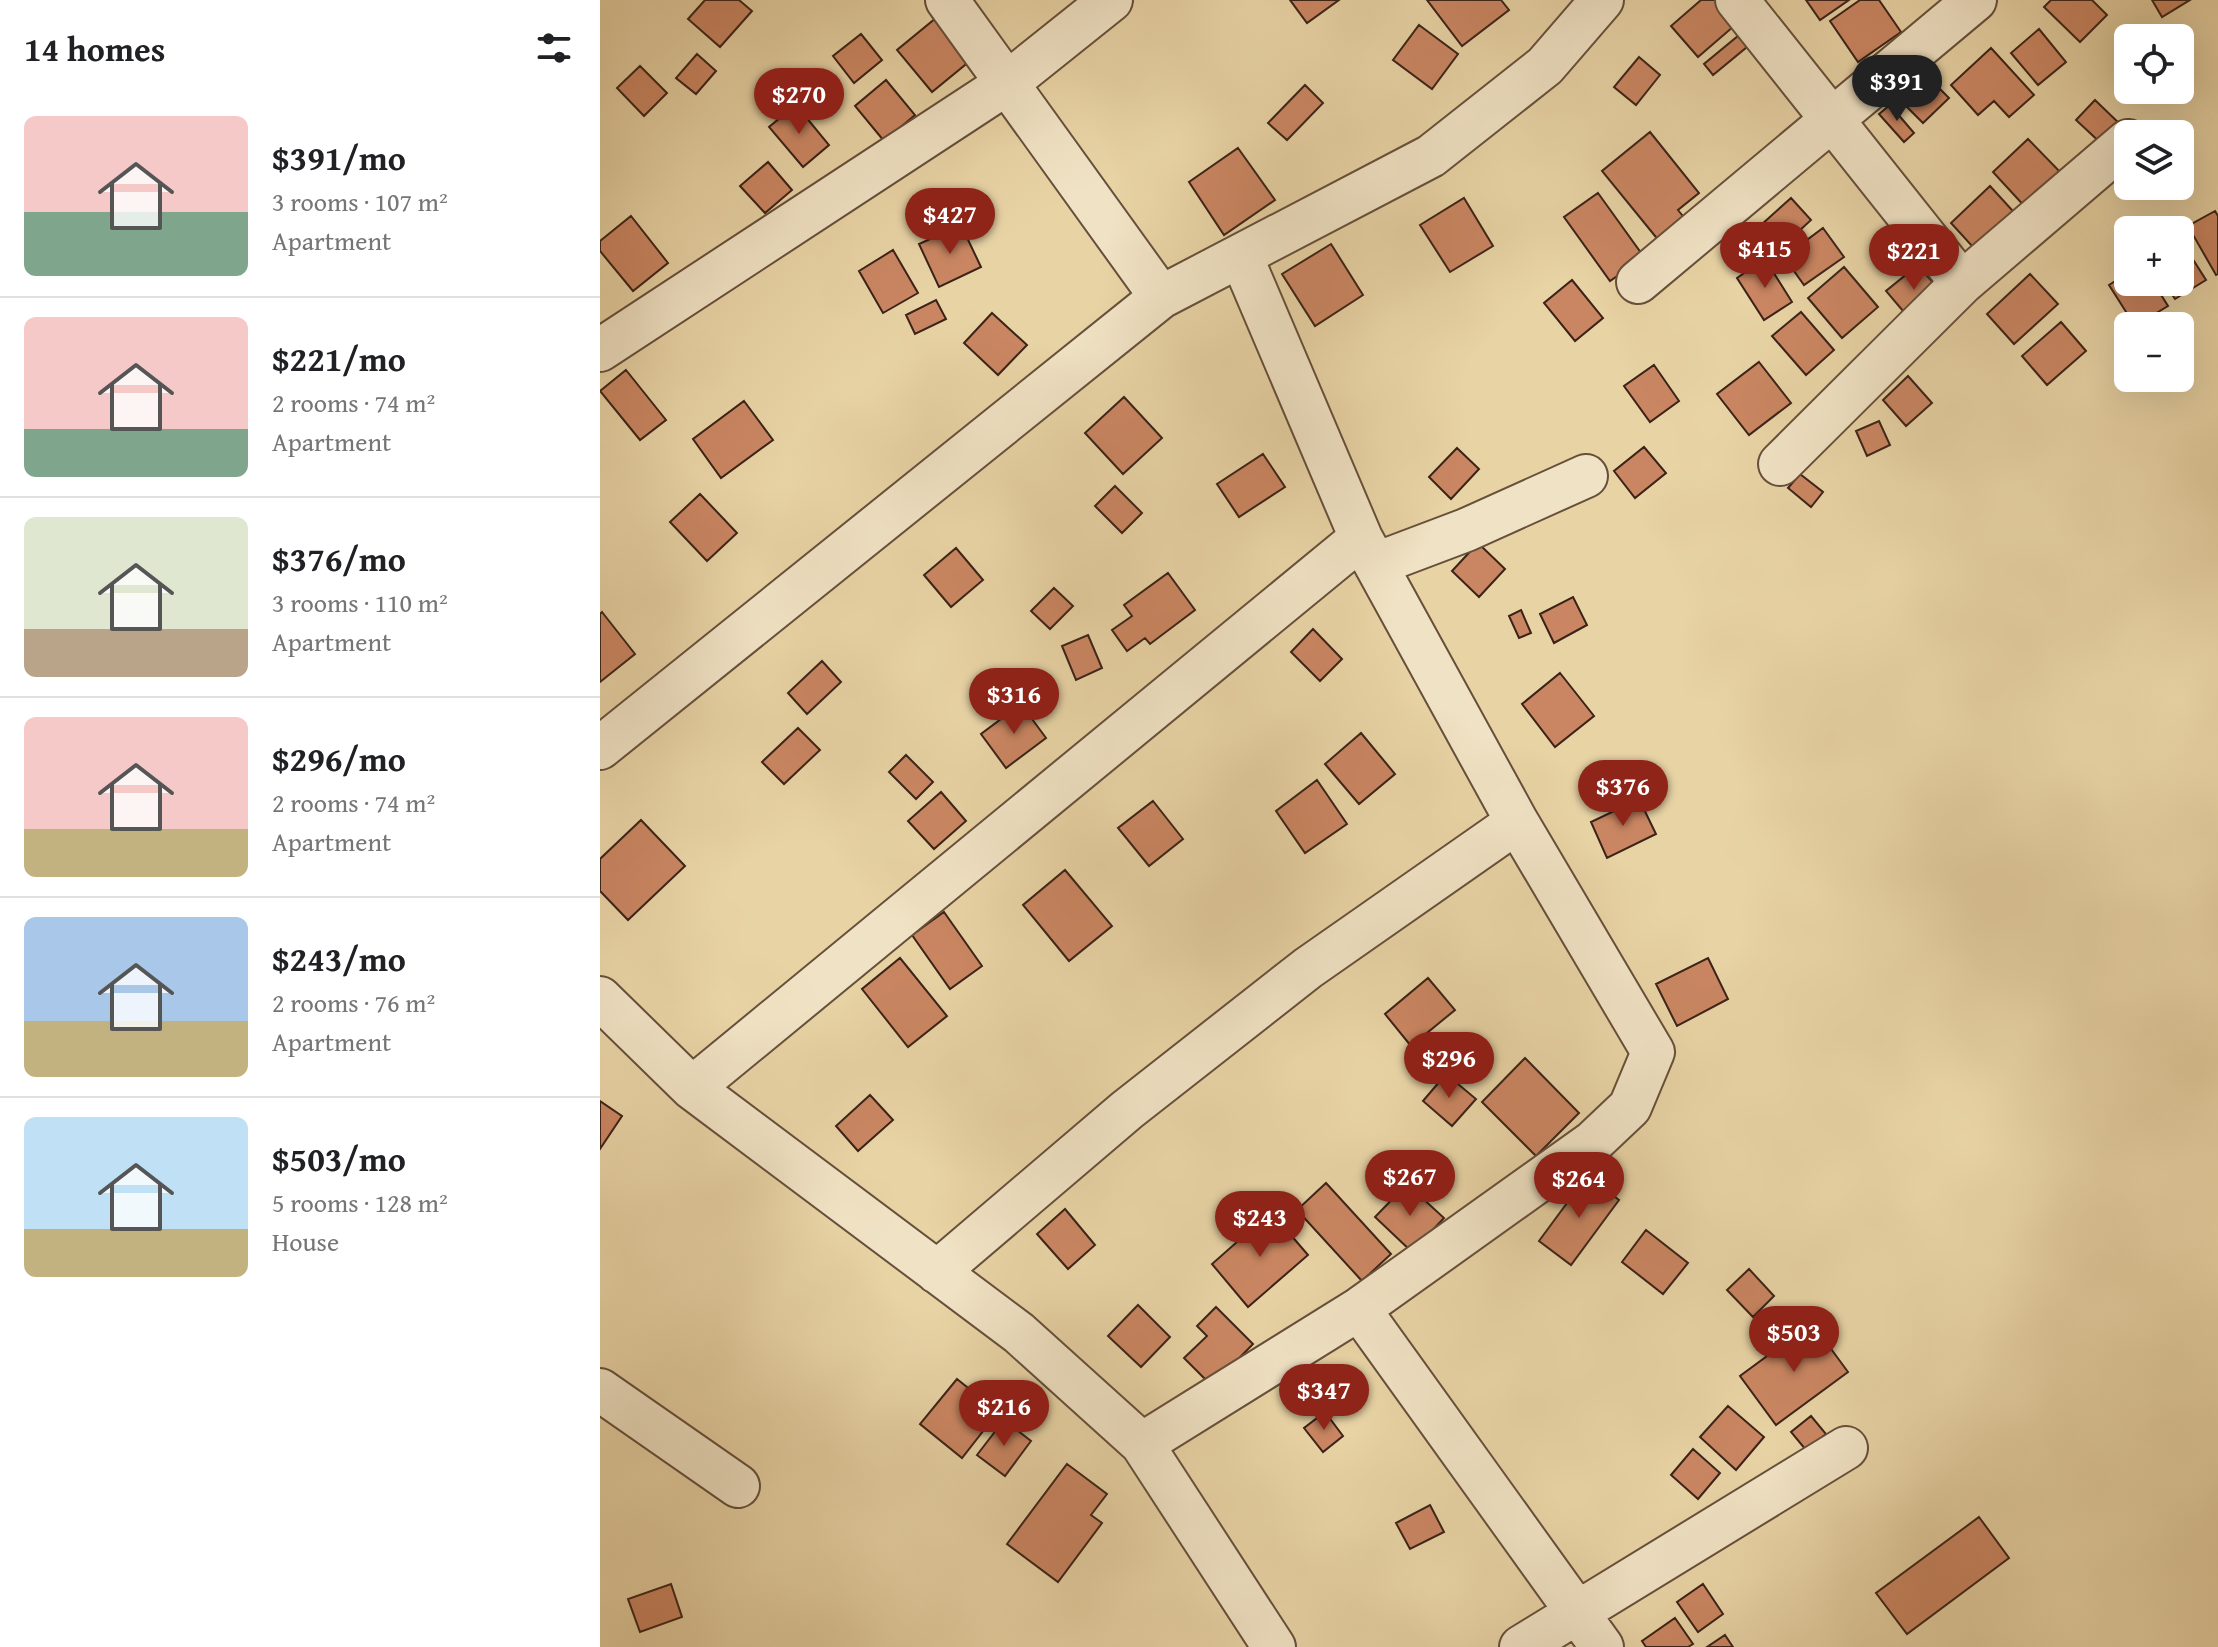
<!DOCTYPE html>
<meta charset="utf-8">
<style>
:root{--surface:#fff;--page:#f6f6f6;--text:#202124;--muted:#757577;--line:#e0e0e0;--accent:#8f2418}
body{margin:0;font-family:"Gentium Book Plus",serif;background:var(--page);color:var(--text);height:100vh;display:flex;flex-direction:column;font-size:30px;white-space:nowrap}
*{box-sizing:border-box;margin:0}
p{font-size:26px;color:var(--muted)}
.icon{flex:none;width:44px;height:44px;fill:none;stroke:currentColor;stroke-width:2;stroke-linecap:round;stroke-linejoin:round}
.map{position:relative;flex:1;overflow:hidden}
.sheet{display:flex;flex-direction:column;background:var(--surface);width:600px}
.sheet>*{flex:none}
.controls{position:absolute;left:1514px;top:24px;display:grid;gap:16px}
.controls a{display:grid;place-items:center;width:80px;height:80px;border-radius:12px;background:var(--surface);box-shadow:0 8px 32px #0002;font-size:40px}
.price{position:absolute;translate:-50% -68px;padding:0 18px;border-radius:28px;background:var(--accent);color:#fff;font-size:26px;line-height:52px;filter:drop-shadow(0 2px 4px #0008)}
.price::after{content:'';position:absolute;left:50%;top:48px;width:24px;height:18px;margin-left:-12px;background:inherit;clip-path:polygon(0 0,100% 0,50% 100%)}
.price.active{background:#222;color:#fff}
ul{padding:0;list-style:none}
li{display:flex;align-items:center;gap:24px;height:200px;padding:0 24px}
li+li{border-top:2px solid var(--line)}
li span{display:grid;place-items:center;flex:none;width:224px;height:160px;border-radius:12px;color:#555}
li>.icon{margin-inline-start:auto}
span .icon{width:96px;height:96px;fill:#fffc;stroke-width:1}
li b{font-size:34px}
h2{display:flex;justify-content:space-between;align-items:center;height:96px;padding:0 24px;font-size:34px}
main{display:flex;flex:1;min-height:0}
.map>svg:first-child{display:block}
.building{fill:#ca8662;stroke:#3b2318;stroke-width:2}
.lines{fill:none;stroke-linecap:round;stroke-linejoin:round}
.minor-casing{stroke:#664f3b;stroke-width:46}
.minor{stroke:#f0e2c4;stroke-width:42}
</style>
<main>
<section class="sheet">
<h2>14 homes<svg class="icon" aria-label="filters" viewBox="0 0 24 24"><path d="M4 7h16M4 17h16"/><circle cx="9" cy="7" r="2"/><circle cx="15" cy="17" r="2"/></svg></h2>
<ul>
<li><span style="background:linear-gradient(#f6c9c9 60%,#7fa58c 0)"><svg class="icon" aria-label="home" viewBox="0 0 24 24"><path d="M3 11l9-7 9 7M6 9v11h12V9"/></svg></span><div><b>$391/mo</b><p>3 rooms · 107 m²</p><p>Apartment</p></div></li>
<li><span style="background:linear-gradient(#f6c9c9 70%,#7fa58c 0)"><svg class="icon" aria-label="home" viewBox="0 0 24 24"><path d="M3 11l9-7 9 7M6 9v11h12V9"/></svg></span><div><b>$221/mo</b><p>2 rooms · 74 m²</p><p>Apartment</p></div></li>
<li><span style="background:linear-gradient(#dfe7d0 70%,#b9a48a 0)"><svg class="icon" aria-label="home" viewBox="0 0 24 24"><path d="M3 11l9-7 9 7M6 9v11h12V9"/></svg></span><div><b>$376/mo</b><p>3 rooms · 110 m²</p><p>Apartment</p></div></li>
<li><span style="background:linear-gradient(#f6c9c9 70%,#c2b280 0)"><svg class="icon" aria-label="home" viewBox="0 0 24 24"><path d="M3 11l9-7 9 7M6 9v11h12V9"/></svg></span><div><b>$296/mo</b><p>2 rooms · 74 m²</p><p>Apartment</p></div></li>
<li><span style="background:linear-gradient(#a9c7e8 65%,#c2b280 0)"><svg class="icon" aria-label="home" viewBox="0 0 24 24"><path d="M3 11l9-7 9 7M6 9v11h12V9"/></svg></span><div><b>$243/mo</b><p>2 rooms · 76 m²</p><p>Apartment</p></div></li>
<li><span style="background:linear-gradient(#bfe0f5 70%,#c2b280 0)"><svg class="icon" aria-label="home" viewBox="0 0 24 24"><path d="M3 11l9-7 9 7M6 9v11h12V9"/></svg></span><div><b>$503/mo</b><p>5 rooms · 128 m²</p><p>House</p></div></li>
</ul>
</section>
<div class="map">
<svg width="1618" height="1647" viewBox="0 0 1618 1647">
<rect width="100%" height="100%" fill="#e8d3a5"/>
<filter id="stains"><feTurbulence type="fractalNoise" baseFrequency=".0025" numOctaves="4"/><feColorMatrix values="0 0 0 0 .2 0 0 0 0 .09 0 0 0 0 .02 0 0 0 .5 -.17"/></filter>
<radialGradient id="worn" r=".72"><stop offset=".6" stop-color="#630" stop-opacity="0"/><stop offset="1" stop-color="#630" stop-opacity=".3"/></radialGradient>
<path class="building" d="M105 0H139L152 11 120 47 88 19Z
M690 0H739L707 23Z
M827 0H901L909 10 862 46Z
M1101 0H1124L1141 20 1098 57 1071 26Z
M1206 0H1249L1220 20Z
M1260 0H1279L1301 32 1258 62 1230 21Z
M1451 0H1492L1507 15 1480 42 1444 7Z
M1552 0H1590L1562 17Z
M336 18 371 60 332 92 297 50Z
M819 25 858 54 832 89 793 60Z
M1439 29 1466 62 1438 85 1411 53Z
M1144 31 1153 42 1113 75 1104 64Z
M261 34 282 60 254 83 233 56Z
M1391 48 1434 95 1409 117 1394 101 1378 115 1351 85Z
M97 54 116 71 96 94 76 78Z
M1039 57 1060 75 1036 105 1014 87Z
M40 66 67 93 44 116 17 88Z
M1317 66 1349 98 1323 123 1292 92Z
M286 80 315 115 284 141 255 106Z
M705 85 723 103 687 140 668 123Z
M1495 100 1523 127 1504 146 1476 120Z
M196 105 229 145 203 167 169 127Z
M1290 105 1314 133 1304 142 1279 114Z
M1050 132 1099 193 1078 210 1090 225 1064 247 1002 171Z
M1428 139 1464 176 1428 210 1393 172Z
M638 148 675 200 624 235 589 182Z
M168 162 192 190 165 213 140 186Z
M1390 186 1422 221 1383 258 1351 223Z
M998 193 1044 257 1010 281 964 217Z
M864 198 893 246 850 272 820 225Z
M1191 198 1211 220 1172 256 1151 234Z
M1615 211 1618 216V274L1616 275 1588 226Z
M31 216 68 263 33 291 0 251V241Z
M361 225 381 267 339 287 319 244Z
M1223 228 1244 257 1204 285 1184 257Z
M1580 239 1606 280 1575 299 1564 282H1580Z
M731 244 763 295 715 326 682 274Z
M293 250 318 293 283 313 259 271Z
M1165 259 1192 302 1164 320 1137 278Z
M1318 265 1341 292 1309 318 1286 291Z
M1244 267 1278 307 1242 338 1208 298Z
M1528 273V282H1553L1568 306 1535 326 1509 285Z
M1430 274 1458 304 1414 344 1387 314Z
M972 280 1003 318 975 341 944 303Z
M336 300 346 319 315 334 306 315Z
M1201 312 1234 350 1206 375 1172 336Z
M392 313 427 345 398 375 364 343Z
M1461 322 1486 351 1447 385 1422 356Z
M1159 362 1191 403 1149 435 1117 394Z
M1054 365 1079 401 1050 422 1024 386Z
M26 370 66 420 40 440 0 391Z
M1308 376 1332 403 1306 426 1283 400Z
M524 397 562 438 523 474 485 433Z
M144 401 173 440 121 478 93 439Z
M1279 421 1290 445 1267 456 1256 431Z
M1044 447 1066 473 1035 498 1014 471Z
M857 448 879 469 851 499 829 477Z
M663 454 685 487 639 517 617 484Z
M1200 474 1223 492 1211 507 1188 488Z
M515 486 542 513 522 533 495 506Z
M100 494 137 533 107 561 70 522Z
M878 543 905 569 879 597 852 571Z
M356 548 383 580 351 607 324 575Z
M568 573 595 610 550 644 545 638 527 651 512 630 532 616 524 605Z
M454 588 473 606 450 629 431 611Z
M973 597 987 625 954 643 940 614Z
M921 610 931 633 919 638 909 616Z
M2 612 35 654 0 682V614Z
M713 629 742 659 720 681 691 652Z
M488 635 502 668 476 680 462 646Z
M222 661 241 682 207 714 188 693Z
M960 673 994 716 955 747 922 704Z
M421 704 446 738 406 768 381 734Z
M198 728 220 750 184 784 162 762Z
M761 733 795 774 759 804 725 764Z
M306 755 333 782 316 799 289 772Z
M717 780 747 824 705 853 676 811Z
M341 792 366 821 334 849 308 821Z
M1039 799 1056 834 1007 858 991 822Z
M553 801 583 839 549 866 518 828Z
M41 820 85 866 28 920 0 891V859Z
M465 870 512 926 469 961 423 905Z
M344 912 382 966 350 989 312 935Z
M300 958 347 1016 308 1047 262 989Z
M1108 958 1128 999 1077 1026 1056 984Z
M828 978 855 1010 811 1046 785 1014Z
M925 1058 979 1113 936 1156 882 1102Z
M846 1074 876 1099 852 1126 823 1101Z
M270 1095 293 1120 258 1151 236 1126Z
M0 1101 22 1116 0 1149Z
M987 1176 1019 1200 971 1265 939 1241Z
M726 1183 791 1254 762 1281 697 1210Z
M807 1184 844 1218 812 1252 775 1217Z
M465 1209 495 1245 468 1269 437 1234Z
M671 1212 708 1255 648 1307 612 1264Z
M1046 1230 1088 1263 1063 1294 1022 1262Z
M1149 1269 1174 1296 1153 1317 1127 1290Z
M538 1305 570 1337 541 1367 508 1336Z
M616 1307 653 1344 612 1386 584 1358 607 1336 597 1326Z
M1212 1323 1248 1372 1176 1425 1140 1376Z
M357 1379 398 1412 362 1458 320 1424Z
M1128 1406 1164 1437 1136 1470 1100 1437Z
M725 1412 743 1436 723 1452 704 1428Z
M1211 1416 1226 1434 1206 1450 1191 1432Z
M404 1420 431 1441 405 1476 377 1455Z
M1093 1449 1120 1473 1098 1499 1071 1475Z
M467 1464 507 1494 491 1515 502 1523 458 1582 407 1544Z
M830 1505 844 1532 810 1549 796 1523Z
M1379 1517 1409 1558 1307 1634 1276 1593Z
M71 1584 82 1617 40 1632 28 1599Z
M1103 1584 1123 1614 1098 1632 1077 1602Z
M1075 1618 1093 1644 1088 1647H1046L1042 1641Z
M1125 1635 1133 1647H1107Z"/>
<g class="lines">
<defs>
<path id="minor" d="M347 0 561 297
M1137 0 1362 283
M1038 282 1375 0
M0 350 406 84 511 0
M1180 464 1362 283 1528 141
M776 564 866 530 986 476
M0 748 561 297 831 156 945 66 1002 0
M0 998 92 1088 419 1333 542 1444 674 1647
M92 1088 761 538
M337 1272 527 1110 708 968 917 822
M759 1309 1002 1647
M0 1390 138 1486
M542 1444 759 1309 993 1142 1030 1107 1053 1052 917 822 761 538 641 256
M921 1647 1246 1448"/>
</defs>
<use href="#minor" class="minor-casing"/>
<use href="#minor" class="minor"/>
</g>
<rect width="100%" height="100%" filter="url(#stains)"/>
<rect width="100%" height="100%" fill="url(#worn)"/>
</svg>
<div class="controls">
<a><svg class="icon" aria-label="locate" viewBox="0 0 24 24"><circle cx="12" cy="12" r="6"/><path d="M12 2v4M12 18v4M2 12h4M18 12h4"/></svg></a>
<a><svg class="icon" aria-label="layers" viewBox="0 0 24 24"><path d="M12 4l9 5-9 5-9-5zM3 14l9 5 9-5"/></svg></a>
<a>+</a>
<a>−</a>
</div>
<b class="price active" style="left:1297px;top:123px">$391</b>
<b class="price" style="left:199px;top:136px">$270</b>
<b class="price" style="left:350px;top:256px">$427</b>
<b class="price" style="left:1165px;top:290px">$415</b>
<b class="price" style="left:1314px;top:292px">$221</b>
<b class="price" style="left:414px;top:736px">$316</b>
<b class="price" style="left:1023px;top:828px">$376</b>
<b class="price" style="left:849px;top:1100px">$296</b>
<b class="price" style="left:810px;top:1218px">$267</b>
<b class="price" style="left:979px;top:1220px">$264</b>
<b class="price" style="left:660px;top:1259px">$243</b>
<b class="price" style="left:1194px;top:1374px">$503</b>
<b class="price" style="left:724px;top:1432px">$347</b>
<b class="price" style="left:404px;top:1448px">$216</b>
</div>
</main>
